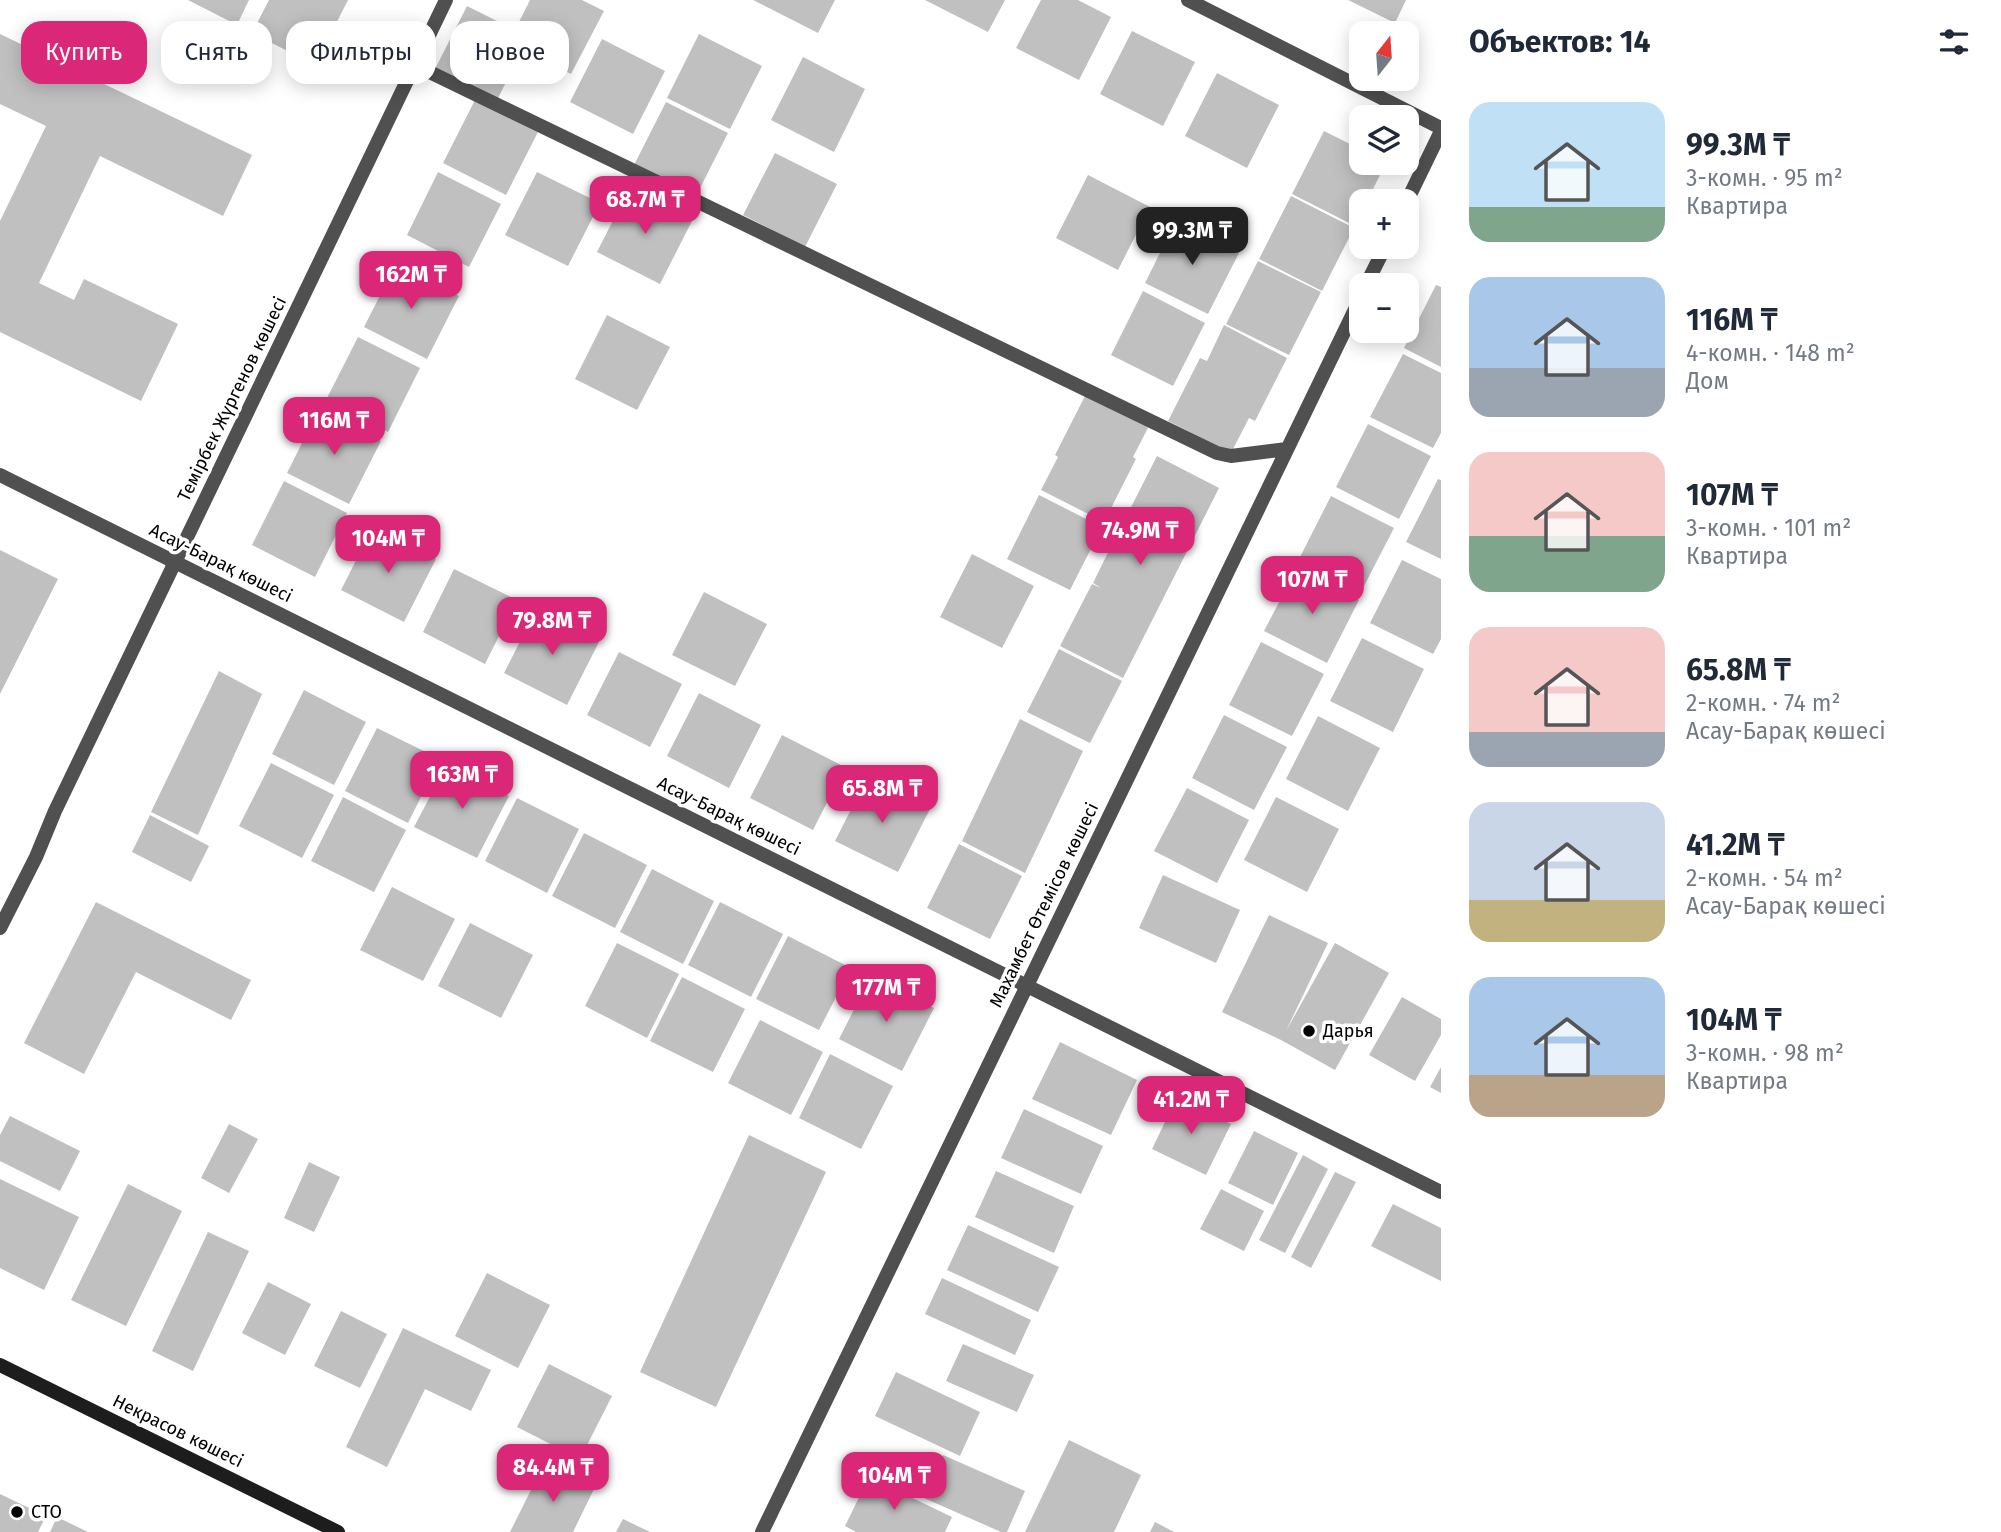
<!DOCTYPE html>
<html lang="ru">
<meta charset="utf-8">
<style>
:root{--surface:#fff;--page:#f2f2f3;--text:#1f2937;--muted:#747a83;--accent:#db2777}
body{margin:0;font-family:"Fira Sans",sans-serif;background:var(--page);color:var(--text);height:100vh;display:flex;flex-direction:column;font-size:26px;white-space:nowrap}
*{box-sizing:border-box;margin:0}
p{font-size:23px;color:var(--muted)}
.icon{flex:none;width:38px;height:38px;fill:none;stroke:currentColor;stroke-width:2;stroke-linecap:round;stroke-linejoin:round}
.map{position:relative;flex:1;overflow:hidden}
.panel{display:flex;flex-direction:column;background:var(--surface);width:560px}
.panel>*{flex:none}
.banner{position:absolute;left:21px;top:21px;width:665px;height:63px;display:flex;gap:14px}
.needle{width:46px;rotate:17deg}
.fabs{position:absolute;left:1349px;top:21px;display:grid;gap:14px}
.fabs a{display:grid;place-items:center;width:70px;height:70px;border-radius:14px;background:var(--surface);box-shadow:0 4px 18px #0003;font-size:35px}
.price{position:absolute;translate:-50% -60px;padding:0 16px;border-radius:14px;background:var(--accent);color:#fff;font-size:23px;line-height:46px;filter:drop-shadow(0 2px 4px #0008)}
.price::after{content:'';position:absolute;left:50%;top:42px;width:21px;height:16px;margin-left:-10px;background:inherit;clip-path:polygon(0 0,100% 0,50% 100%)}
.price.current{background:#222;color:#fff}
ul{padding:0;list-style:none}
li{display:flex;align-items:center;gap:21px;height:175px;padding:0 28px}
li span{display:grid;place-items:center;flex:none;width:196px;height:140px;border-radius:21px;color:#555}
li>.icon{margin-inline-start:auto}
span .icon{width:84px;height:84px;fill:#fffc;stroke-width:1}
li b{font-size:30px}
h2{display:flex;justify-content:space-between;align-items:center;height:84px;padding:0 28px;font-size:30px}
.tag{padding:0 24px;border-radius:21px;background:var(--surface);box-shadow:0 4px 18px #0003;font-size:24px;line-height:63px}
.tag.current{background:var(--accent);color:#fff}
main{display:flex;flex:1;min-height:0}
.map>svg:first-child{display:block}
.building{fill:#c0c0c0}
.lines{fill:none;stroke-linecap:round;stroke-linejoin:round}
.minor{stroke:#505050;stroke-width:14}
.tertiary{stroke:#505050;stroke-width:14}
.secondary{stroke:#1d1d1d;stroke-width:14}
.poi-dot{fill:#000;stroke:#fff;stroke-width:2.5}
.labels{text-anchor:middle;dominant-baseline:central;stroke-width:7;stroke-linejoin:round;paint-order:stroke}
.street-label{font-size:18px;fill:#000;stroke:#fff}
.poi-label{font-size:18px;fill:#000;stroke:#fff;text-anchor:start}
</style>
<main>
<div class="map">
<svg width="1441" height="1532" viewBox="0 0 1441 1532">
<rect width="100%" height="100%" fill="#fff"/>
<path class="building" d="M188 0H249L237 25Z
M269 0H348L315 65 252 33Z
M530 0H582L604 11 571 74 523 49 497 100 435 69 467 6 515 30Z
M753 0H835L818 33Z
M925 0H1005L988 32Z
M1041 0H1078L1111 17 1079 80 1016 48Z
M1348 0H1406L1395 23Z
M1132 31 1195 62 1163 126 1100 94Z
M0 34 252 155 223 216 100 156 39 283 74 300 84 279 178 324 141 401 0 332V221L46 126 0 104Z
M699 34 762 66 730 129 667 98Z
M602 39 665 71 633 134 570 102Z
M803 57 865 89 834 152 771 120Z
M1217 73 1279 105 1247 168 1185 136Z
M475 100 538 132 506 195 443 163Z
M666 102 728 133 696 196 634 165Z
M1324 131 1362 150V163H1386L1367 201H1362V212L1355 226 1292 194Z
M775 153 837 184 805 247 743 215Z
M438 172 501 204 469 267 407 235Z
M537 172 600 203 568 266 505 235Z
M1088 175 1150 207 1118 270 1056 238Z
M629 189 692 221 660 284 597 252Z
M1291 196 1354 228 1322 291 1259 259Z
M1177 219 1240 251 1208 314 1145 283Z
M1258 261 1321 292 1289 355 1226 324Z
M396 264 459 296 427 359 364 327Z
M1436 285 1441 287V367L1404 348Z
M1143 291 1205 323 1173 386 1111 355Z
M607 315 670 347 637 410 575 379Z
M1224 325 1287 358 1255 421 1249 418 1231 453 1168 421 1200 358 1207 361Z
M358 337 420 368 388 432 326 400Z
M1403 354 1441 373V433L1433 448 1370 417Z
M1087 392 1150 424 1133 457 1136 459 1104 522 1041 490 1058 457 1055 455Z
M319 409 381 441 349 504 287 473Z
M1368 424 1431 456 1399 519 1336 487Z
M1157 456 1219 488 1123 678 1060 646 1092 584 1101 588 1093 583 1124 520 1133 524 1125 519Z
M1438 479 1441 480V559L1406 542Z
M284 481 347 513 315 577 252 545Z
M1039 495 1102 527 1070 590 1007 559Z
M1331 496 1394 528 1362 590 1299 559Z
M373 527 436 559 404 622 341 590Z
M0 550 58 579 0 694Z
M972 554 1034 586 1002 648 940 617Z
M1402 560 1441 579V639L1433 654 1370 623Z
M1297 568 1359 600 1327 663 1264 631Z
M454 569 517 600 485 664 423 632Z
M704 592 767 624 735 686 672 655Z
M536 610 599 642 567 705 504 673Z
M1362 638 1424 669 1393 732 1330 701Z
M1261 642 1324 674 1292 736 1229 705Z
M1059 649 1122 681 1090 743 1027 712Z
M619 652 682 684 650 747 587 715Z
M219 671 262 694 198 835 151 812Z
M304 690 366 722 334 785 272 754Z
M699 693 761 725 729 788 667 756Z
M1224 715 1287 747 1254 810 1192 778Z
M1318 716 1380 748 1348 811 1286 779Z
M1020 719 1083 751 1025 873 962 841Z
M377 728 440 759 408 823 345 791Z
M782 735 845 767 813 830 750 798Z
M271 763 334 795 302 858 239 826Z
M447 764 509 796 477 858 414 827Z
M867 778 930 809 898 872 835 841Z
M1187 788 1249 820 1217 883 1154 851Z
M343 797 406 830 374 892 311 861Z
M1276 797 1339 829 1307 892 1244 860Z
M517 798 579 829 547 893 485 861Z
M150 815 209 846 191 882 132 852Z
M584 833 647 865 615 928 552 896Z
M959 844 1022 876 990 939 927 908Z
M652 869 714 901 683 964 620 932Z
M1163 875 1240 910 1216 963 1139 928Z
M392 887 455 919 423 981 360 950Z
M96 902 251 980 231 1020 136 972 84 1074 24 1043Z
M720 902 783 934 751 997 688 965Z
M1269 915 1328 943 1286 1031 1335 943 1389 973 1335 1070 1281 1040 1222 1012Z
M470 923 533 955 501 1018 438 986Z
M788 936 851 968 819 1030 756 999Z
M617 943 679 974 647 1038 585 1006Z
M871 976 934 1008 902 1071 839 1039Z
M682 977 745 1009 713 1072 650 1041Z
M1402 997 1441 1019V1035L1415 1081 1369 1055Z
M760 1020 823 1052 791 1115 728 1083Z
M1060 1042 1137 1080 1111 1135 1032 1099Z
M830 1054 893 1086 861 1149 799 1118Z
M1441 1067V1093L1430 1087Z
M1177 1097 1231 1124 1206 1175 1152 1149Z
M1024 1109 1103 1146 1081 1194 1001 1158Z
M10 1116 80 1151 60 1191 0 1161V1135Z
M229 1124 258 1139 229 1193 201 1178Z
M1254 1131 1298 1153 1273 1205 1228 1183Z
M749 1135 826 1172 716 1407 640 1372Z
M1303 1155 1328 1169 1285 1253 1259 1240Z
M309 1162 340 1177 314 1232 284 1218Z
M996 1171 1074 1206 1054 1253 975 1217Z
M1335 1172 1356 1182 1311 1268 1291 1257Z
M0 1179 79 1217 44 1290 0 1268Z
M128 1184 182 1211 126 1326 71 1300Z
M1221 1189 1264 1211 1244 1251 1200 1229Z
M1393 1204 1441 1228V1281L1371 1246Z
M968 1225 1059 1267 1038 1312 947 1270Z
M208 1232 249 1251 193 1371 152 1351Z
M487 1273 550 1305 518 1368 455 1336Z
M942 1278 1031 1320 1015 1355 925 1314Z
M268 1282 311 1304 285 1355 242 1333Z
M341 1311 387 1334 360 1388 314 1366Z
M403 1328 491 1370 471 1411 425 1389 387 1467 346 1447Z
M963 1344 1034 1375 1017 1412 946 1381Z
M549 1364 612 1396 580 1459 517 1427Z
M896 1372 980 1412 960 1456 875 1416Z
M1069 1440 1141 1475 1114 1532H1025Z
M943 1455 1025 1491 1007 1532H1001L924 1498Z
M544 1464 594 1489 573 1532H510Z
M869 1477 952 1517 945 1532H856L845 1526Z
M0 1494 46 1516 38 1532H0Z
M57 1517 88 1532H50Z
M623 1519 650 1532H616Z
M1155 1522 1174 1532H1150Z"/>
<g class="lines">
<path class="minor" d="M1188 0 1441 128
M415 65 1217 453 1231 456 1287 449
M1407 201 1441 131
M1366 285 1385 247
M0 928 36 857 55 811 446 0
M762 1532 1362 295"/>
<path class="tertiary" d="M0 475 1441 1192"/>
<path class="secondary" d="M0 1365 338 1532"/>
</g>
<g class="poi-dot">
<circle cx="1309" cy="1031" r="7"/>
<circle cx="17" cy="1512" r="7"/>
</g>
<g class="labels">
<g class="street-label">
<text transform="translate(232 399) rotate(-64)">Темірбек Жүргенов көшесі</text>
<text transform="translate(221 563) rotate(26)">Асау-Барақ көшесі</text>
<text transform="translate(729 816) rotate(26)">Асау-Барақ көшесі</text>
<text transform="translate(1044 905) rotate(-64)">Махамбет Өтемісов көшесі</text>
<text transform="translate(178 1431) rotate(26)">Некрасов көшесі</text>
</g>
<g class="poi-label">
<text x="1323" y="1031">Дарья</text>
<text x="31" y="1512">СТО</text>
</g>
</g>
</svg>
<div class="fabs">
<a><svg class="needle" viewBox="-14 -14 28 28"><path d="M0-13l5 13h-10z" fill="#e53935"/><path d="M0 13l5-13h-10z" fill="#747a83"/></svg></a>
<a><svg class="icon" aria-label="layers" viewBox="0 0 24 24"><path d="M12 4l9 5-9 5-9-5zM3 14l9 5 9-5"/></svg></a>
<a>+</a>
<a>−</a>
</div>
<b class="price" style="left:645px;top:236px">68.7M ₸</b>
<b class="price current" style="left:1192px;top:267px">99.3M ₸</b>
<b class="price" style="left:411px;top:311px">162M ₸</b>
<b class="price" style="left:334px;top:457px">116M ₸</b>
<b class="price" style="left:1140px;top:567px">74.9M ₸</b>
<b class="price" style="left:388px;top:575px">104M ₸</b>
<b class="price" style="left:1312px;top:616px">107M ₸</b>
<b class="price" style="left:552px;top:657px">79.8M ₸</b>
<b class="price" style="left:462px;top:811px">163M ₸</b>
<b class="price" style="left:882px;top:825px">65.8M ₸</b>
<b class="price" style="left:886px;top:1024px">177M ₸</b>
<b class="price" style="left:1191px;top:1136px">41.2M ₸</b>
<b class="price" style="left:553px;top:1504px">84.4M ₸</b>
<b class="price" style="left:894px;top:1512px">104M ₸</b>
<div class="banner">
<a class="tag current">Купить</a>
<a class="tag">Снять</a>
<a class="tag">Фильтры</a>
<a class="tag">Новое</a>
</div>
</div>
<section class="panel">
<h2>Объектов: 14<svg class="icon" aria-label="filters" viewBox="0 0 24 24"><path d="M4 7h16M4 17h16"/><circle cx="9" cy="7" r="2"/><circle cx="15" cy="17" r="2"/></svg></h2>
<ul>
<li><span style="background:linear-gradient(#bfe0f5 75%,#7fa58c 0)"><svg class="icon" aria-label="home" viewBox="0 0 24 24"><path d="M3 11l9-7 9 7M6 9v11h12V9"/></svg></span><div><b>99.3M ₸</b><p>3-комн. · 95 m²</p><p>Квартира</p></div></li>
<li><span style="background:linear-gradient(#a9c7e8 65%,#9aa5b1 0)"><svg class="icon" aria-label="home" viewBox="0 0 24 24"><path d="M3 11l9-7 9 7M6 9v11h12V9"/></svg></span><div><b>116M ₸</b><p>4-комн. · 148 m²</p><p>Дом</p></div></li>
<li><span style="background:linear-gradient(#f6c9c9 60%,#7fa58c 0)"><svg class="icon" aria-label="home" viewBox="0 0 24 24"><path d="M3 11l9-7 9 7M6 9v11h12V9"/></svg></span><div><b>107M ₸</b><p>3-комн. · 101 m²</p><p>Квартира</p></div></li>
<li><span style="background:linear-gradient(#f6c9c9 75%,#9aa5b1 0)"><svg class="icon" aria-label="home" viewBox="0 0 24 24"><path d="M3 11l9-7 9 7M6 9v11h12V9"/></svg></span><div><b>65.8M ₸</b><p>2-комн. · 74 m²</p><p>Асау-Барақ көшесі</p></div></li>
<li><span style="background:linear-gradient(#c9d6e8 70%,#c2b280 0)"><svg class="icon" aria-label="home" viewBox="0 0 24 24"><path d="M3 11l9-7 9 7M6 9v11h12V9"/></svg></span><div><b>41.2M ₸</b><p>2-комн. · 54 m²</p><p>Асау-Барақ көшесі</p></div></li>
<li><span style="background:linear-gradient(#a9c7e8 70%,#b9a48a 0)"><svg class="icon" aria-label="home" viewBox="0 0 24 24"><path d="M3 11l9-7 9 7M6 9v11h12V9"/></svg></span><div><b>104M ₸</b><p>3-комн. · 98 m²</p><p>Квартира</p></div></li>
</ul>
</section>
</main>
